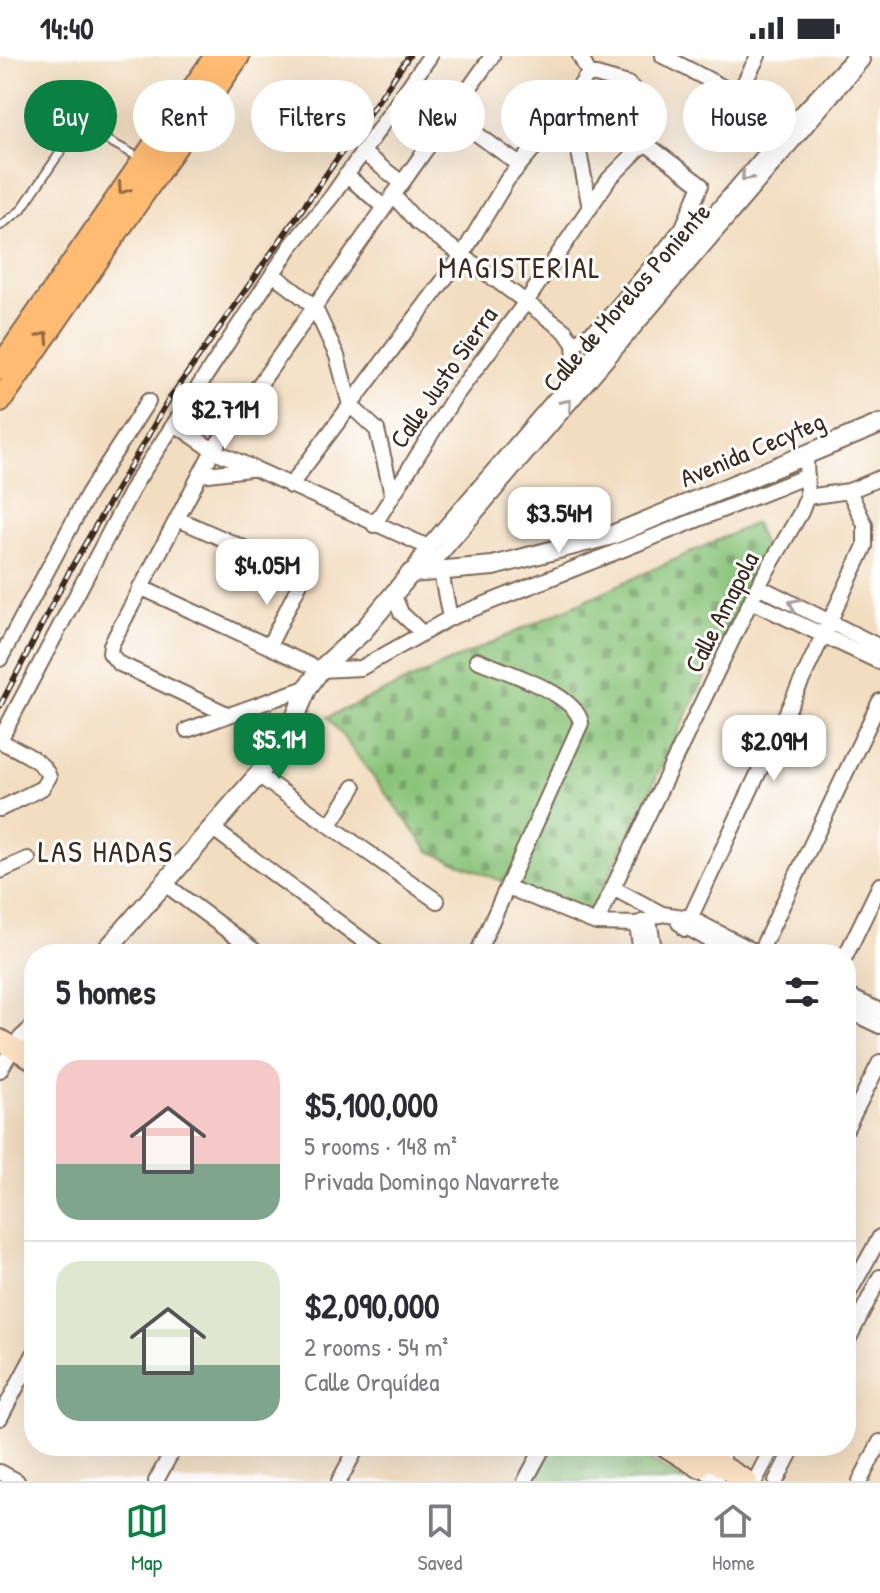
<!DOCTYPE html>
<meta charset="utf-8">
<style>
:root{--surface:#fff;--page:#f2f2f3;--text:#2b2b33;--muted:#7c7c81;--line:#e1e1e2;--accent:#0b8043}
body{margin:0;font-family:"Patrick Hand",sans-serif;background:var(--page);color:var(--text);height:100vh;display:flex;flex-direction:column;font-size:30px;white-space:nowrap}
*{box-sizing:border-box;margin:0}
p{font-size:26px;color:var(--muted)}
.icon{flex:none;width:44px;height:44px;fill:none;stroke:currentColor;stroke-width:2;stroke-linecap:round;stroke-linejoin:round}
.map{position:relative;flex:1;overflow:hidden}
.drawer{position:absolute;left:24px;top:888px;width:832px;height:512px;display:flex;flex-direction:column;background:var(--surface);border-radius:32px;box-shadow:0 8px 32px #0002}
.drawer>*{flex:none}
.hud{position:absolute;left:24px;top:24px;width:832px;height:72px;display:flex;gap:16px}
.price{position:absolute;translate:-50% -68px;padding:0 18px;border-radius:16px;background:#fff;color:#222;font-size:26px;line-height:52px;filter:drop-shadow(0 2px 4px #0008)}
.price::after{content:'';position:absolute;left:50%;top:48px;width:24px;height:18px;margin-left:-12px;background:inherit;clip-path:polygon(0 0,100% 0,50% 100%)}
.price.active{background:var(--accent);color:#fff}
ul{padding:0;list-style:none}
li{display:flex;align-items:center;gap:24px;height:200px;padding:0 32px}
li+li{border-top:2px solid var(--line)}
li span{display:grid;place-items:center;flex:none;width:224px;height:160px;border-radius:24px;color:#555}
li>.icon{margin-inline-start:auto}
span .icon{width:96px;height:96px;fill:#fffc;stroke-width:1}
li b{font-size:34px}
h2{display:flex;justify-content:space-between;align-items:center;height:96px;padding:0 32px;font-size:34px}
.tag{padding:0 28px;border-radius:36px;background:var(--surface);box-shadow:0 8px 32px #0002;font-size:28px;line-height:72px}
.tag.active{background:var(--accent);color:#fff}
.status{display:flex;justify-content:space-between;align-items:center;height:56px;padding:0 40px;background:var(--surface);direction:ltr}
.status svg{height:22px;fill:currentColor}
.tab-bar{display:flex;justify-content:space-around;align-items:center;height:112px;border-top:2px solid var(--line);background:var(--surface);font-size:22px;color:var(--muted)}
.tab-bar a{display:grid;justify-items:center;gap:4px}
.tab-bar .active{color:var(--accent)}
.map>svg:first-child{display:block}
.grass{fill:url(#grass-tufts);stroke:#62774c;stroke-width:2}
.cemetery{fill:url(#cemetery-stones);stroke:#62774c;stroke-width:2}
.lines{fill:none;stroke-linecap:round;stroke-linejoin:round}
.service-casing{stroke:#7b6957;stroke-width:11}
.minor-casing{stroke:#7b6957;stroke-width:18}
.tertiary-casing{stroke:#7b6957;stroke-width:22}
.secondary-casing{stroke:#7b6957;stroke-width:24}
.trunk-casing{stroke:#7b6957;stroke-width:26}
.service{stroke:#fff;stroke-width:7}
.minor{stroke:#fff;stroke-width:14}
.tertiary{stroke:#fff;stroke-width:18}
.secondary{stroke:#ffe4c6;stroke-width:20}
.trunk{stroke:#ffbb71;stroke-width:22}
.rail-casing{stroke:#3b2a1e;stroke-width:6}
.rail{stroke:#fff;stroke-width:3;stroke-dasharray:9;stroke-linecap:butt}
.oneway{stroke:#a79f9a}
.oneway2{stroke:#936b43}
.labels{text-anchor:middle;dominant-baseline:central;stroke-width:6;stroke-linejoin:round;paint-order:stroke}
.street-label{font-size:26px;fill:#3b2a1e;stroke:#fff}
.quarter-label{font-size:30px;letter-spacing:2px;fill:#3b2a1e;stroke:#fff}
</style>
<div class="status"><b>14:40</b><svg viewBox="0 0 49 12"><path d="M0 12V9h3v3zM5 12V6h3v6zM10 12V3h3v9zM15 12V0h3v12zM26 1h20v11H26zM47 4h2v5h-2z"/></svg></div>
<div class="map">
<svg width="880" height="1425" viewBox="0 0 880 1425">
<defs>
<pattern id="grass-tufts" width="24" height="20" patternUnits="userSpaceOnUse" patternTransform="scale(2)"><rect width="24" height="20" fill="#8ac479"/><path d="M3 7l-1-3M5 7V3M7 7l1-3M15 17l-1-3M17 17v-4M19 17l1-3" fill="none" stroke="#729f63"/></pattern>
<pattern id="cemetery-stones" width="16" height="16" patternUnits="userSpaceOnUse" patternTransform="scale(2)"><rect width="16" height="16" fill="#8ac479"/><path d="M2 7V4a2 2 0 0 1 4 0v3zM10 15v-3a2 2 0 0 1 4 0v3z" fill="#729f63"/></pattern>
</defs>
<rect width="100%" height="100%" fill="#fff"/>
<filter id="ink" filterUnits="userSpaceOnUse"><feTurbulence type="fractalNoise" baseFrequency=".0125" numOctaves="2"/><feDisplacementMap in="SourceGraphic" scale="16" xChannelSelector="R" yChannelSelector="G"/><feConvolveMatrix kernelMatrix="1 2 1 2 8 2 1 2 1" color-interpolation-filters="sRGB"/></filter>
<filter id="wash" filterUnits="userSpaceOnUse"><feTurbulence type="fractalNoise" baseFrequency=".006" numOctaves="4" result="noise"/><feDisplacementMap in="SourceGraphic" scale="32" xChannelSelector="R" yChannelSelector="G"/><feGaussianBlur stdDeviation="1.8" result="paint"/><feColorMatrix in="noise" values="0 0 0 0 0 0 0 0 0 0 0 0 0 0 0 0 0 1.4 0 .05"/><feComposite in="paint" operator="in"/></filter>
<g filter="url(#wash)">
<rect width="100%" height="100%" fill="#f2ddc0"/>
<path class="grass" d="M554 1390H627L684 1425H535Z"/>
<path class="cemetery" d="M755 467 766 495 588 862 429 795 328 661Z"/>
</g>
<g filter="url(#ink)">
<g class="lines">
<defs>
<path id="service" d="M0 170 21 154 76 73H87L142 103"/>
<path id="minor" d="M580 0 589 17
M663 0 738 39 793 77
M738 39 758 0
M564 56 578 91 590 152
M452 60 520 109
M362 96 402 127
M346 119 384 151
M393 139 417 166 565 275 574 288 576 317
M273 218 314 250 337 300 350 349 377 374 392 438
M574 288 600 271 657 204
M175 368 213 394 428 491
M200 419 249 413
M290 430 461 201 507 124 551 72 589 17 628 28 654 53 655 64 645 87
M807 441 849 435 880 422
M178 463 298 516 301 525 270 588
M374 469 453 343 526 246 609 123 645 87 701 129 683 171 657 204 673 219
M426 515 862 4
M441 516 450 562
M411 517 428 491 788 72 855 0
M758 530 880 591
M140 531 320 614 361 612 450 562 807 420
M393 538 401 557 421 576
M751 545 880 606
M0 603 88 438 148 345
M477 604C503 615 576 637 581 667L477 898
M227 658 118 607 110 597 111 589 213 394 492 0
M187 674 308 631
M0 684 136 426 291 190 332 140 430 0
M0 685C15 693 44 704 49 721L42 732 0 753
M258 719 437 845
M330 769 354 731
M212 772 381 898
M0 815 28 803
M165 828 259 898
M507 831 596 867 637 868 662 858 690 862 759 898
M613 832 662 858
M649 865 655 898
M596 867 758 530 801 456 807 441 806 399
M679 867 734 898
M637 868 641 898
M685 873 865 490V469L849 435
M759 898 880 645
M846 899 880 829
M846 939 880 955
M846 954 880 970
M0 1014 13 992
M846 1073 880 1006
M846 1242 880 1181
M846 1288 880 1221
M0 1362 34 1298
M0 1416 17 1425
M708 1417 712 1405 710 1390
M156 1425 175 1390
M339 1425 358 1390
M525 1425 544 1390
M717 1425 724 1390
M755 1425 773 1390
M776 1425 794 1390
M860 1425 880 1386"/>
<path id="tertiary" d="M103 898 258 719 290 673 308 631 320 614 363 575 411 517 493 510 612 479 880 368
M13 992 34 972"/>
<path id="secondary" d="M0 984 34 1004
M665 1390 699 1411
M689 1390 747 1425"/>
<path id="trunk" d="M0 312 216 0
M0 345 238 0"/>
</defs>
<use href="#service" class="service-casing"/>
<use href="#minor" class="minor-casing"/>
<use href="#tertiary" class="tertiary-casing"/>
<use href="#secondary" class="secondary-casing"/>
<use href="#trunk" class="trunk-casing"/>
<use href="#service" class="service"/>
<use href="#minor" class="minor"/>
<use href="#tertiary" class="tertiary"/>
<use href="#secondary" class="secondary"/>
<use href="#trunk" class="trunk"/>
<defs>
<path id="rail" d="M0 650 70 514 168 345 409 0"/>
</defs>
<use href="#rail" class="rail-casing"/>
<use href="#rail" class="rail"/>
</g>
<defs><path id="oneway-chevron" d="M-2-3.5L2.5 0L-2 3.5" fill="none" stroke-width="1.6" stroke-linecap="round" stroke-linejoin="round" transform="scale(2)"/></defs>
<g class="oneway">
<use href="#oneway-chevron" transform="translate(746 120) rotate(131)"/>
<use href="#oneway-chevron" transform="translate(567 348) rotate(-49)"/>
<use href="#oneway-chevron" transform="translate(794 548) rotate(-154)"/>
</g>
<g class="oneway2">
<use href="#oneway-chevron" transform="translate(123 133) rotate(125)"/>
<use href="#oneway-chevron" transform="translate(44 281) rotate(-55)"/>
</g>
</g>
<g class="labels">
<g class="street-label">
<text transform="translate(626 241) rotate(-49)">Calle de Morelos Poniente</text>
<text transform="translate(443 321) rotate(-55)">Calle Justo Sierra</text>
<text transform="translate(752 393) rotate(-23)">Avenida Cecyteg</text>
<text transform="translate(721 556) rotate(-63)">Calle Amapola</text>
</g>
<g class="quarter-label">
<text x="520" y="211">MAGISTERIAL</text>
<text x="106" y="795">LAS HADAS</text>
</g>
</g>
</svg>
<b class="price" style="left:225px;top:395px">$2.71M</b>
<b class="price" style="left:559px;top:499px">$3.54M</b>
<b class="price" style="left:267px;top:551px">$4.05M</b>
<b class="price active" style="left:279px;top:725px">$5.1M</b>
<b class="price" style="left:774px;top:727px">$2.09M</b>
<div class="hud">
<a class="tag active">Buy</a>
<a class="tag">Rent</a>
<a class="tag">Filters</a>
<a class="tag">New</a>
<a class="tag">Apartment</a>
<a class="tag">House</a>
</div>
<section class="drawer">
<h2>5 homes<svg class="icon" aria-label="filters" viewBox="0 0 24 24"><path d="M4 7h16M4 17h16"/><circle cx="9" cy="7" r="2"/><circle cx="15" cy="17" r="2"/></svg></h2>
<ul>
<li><span style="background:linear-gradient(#f6c9c9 65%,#7fa58c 0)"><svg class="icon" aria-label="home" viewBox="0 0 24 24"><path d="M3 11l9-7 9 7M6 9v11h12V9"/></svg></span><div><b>$5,100,000</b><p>5 rooms · 148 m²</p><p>Privada Domingo Navarrete</p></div></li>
<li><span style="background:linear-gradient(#dfe7d0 65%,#7fa58c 0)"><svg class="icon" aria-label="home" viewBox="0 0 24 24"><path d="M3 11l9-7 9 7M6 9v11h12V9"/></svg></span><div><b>$2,090,000</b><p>2 rooms · 54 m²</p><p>Calle Orquídea</p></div></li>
</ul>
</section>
</div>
<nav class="tab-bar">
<a class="active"><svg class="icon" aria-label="map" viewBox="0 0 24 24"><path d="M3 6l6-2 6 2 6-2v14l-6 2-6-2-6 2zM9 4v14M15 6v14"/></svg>Map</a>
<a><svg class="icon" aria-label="saved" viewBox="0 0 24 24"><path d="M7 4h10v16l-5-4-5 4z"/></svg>Saved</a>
<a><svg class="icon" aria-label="home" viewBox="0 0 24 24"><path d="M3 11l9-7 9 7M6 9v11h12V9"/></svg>Home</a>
</nav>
